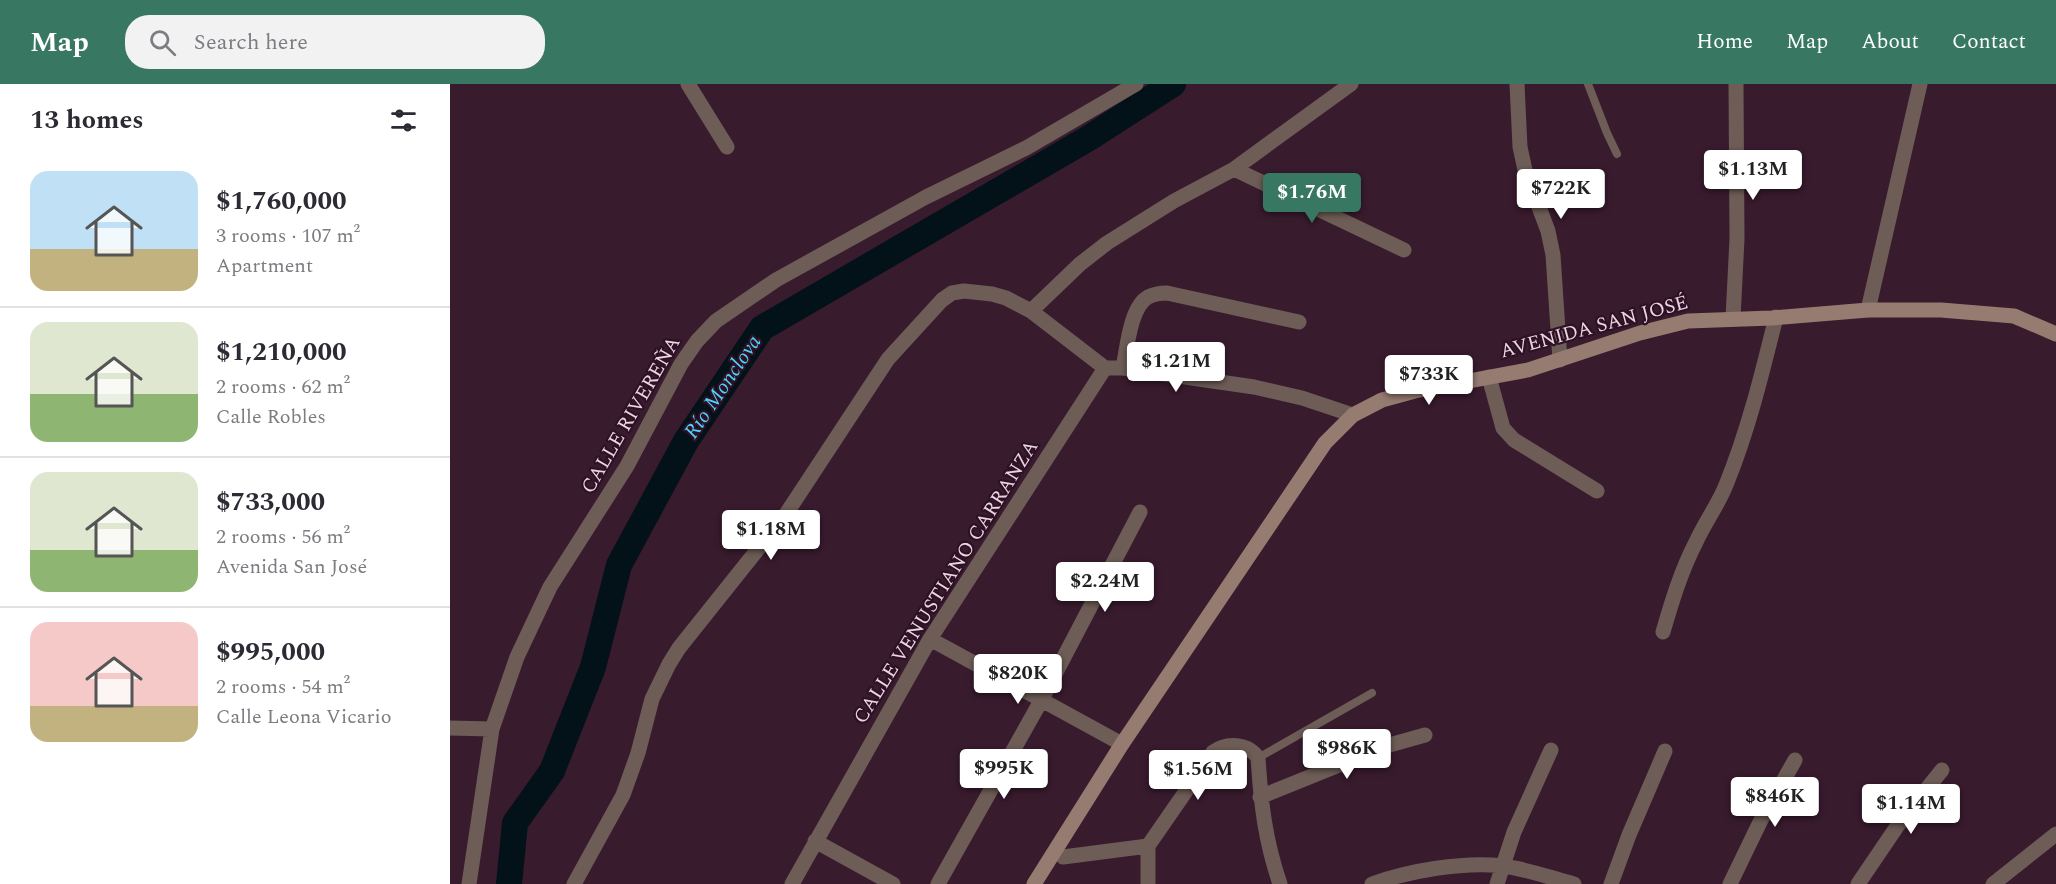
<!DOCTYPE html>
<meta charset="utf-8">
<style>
:root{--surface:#fff;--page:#f2f2f3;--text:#2b2b33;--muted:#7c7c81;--line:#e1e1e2;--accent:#387762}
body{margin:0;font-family:Spectral,serif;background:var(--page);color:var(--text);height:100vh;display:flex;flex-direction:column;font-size:22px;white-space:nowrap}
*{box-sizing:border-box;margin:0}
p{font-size:20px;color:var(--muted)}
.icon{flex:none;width:33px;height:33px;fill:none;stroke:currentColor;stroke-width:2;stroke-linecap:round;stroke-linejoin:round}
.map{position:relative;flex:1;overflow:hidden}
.sheet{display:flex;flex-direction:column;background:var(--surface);width:450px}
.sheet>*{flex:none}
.price{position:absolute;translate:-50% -51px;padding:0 14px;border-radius:6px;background:#fff;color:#222;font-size:20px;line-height:39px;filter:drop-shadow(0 2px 3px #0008)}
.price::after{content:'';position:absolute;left:50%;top:36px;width:18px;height:14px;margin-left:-9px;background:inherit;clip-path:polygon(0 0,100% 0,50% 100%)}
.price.active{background:var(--accent);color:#fff}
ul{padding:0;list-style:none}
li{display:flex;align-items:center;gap:18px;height:150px;padding:0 30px}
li+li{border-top:2px solid var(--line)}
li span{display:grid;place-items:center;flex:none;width:168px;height:120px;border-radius:18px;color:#555}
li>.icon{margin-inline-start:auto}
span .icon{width:72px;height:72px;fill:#fffc;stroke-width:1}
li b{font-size:26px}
h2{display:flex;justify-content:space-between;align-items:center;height:72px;padding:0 30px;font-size:26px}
header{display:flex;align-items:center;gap:36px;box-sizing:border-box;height:84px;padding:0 30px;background:var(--accent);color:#fff}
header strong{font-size:28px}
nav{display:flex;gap:33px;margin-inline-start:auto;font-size:21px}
.search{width:420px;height:54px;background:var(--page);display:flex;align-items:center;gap:15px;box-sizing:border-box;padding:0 21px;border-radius:24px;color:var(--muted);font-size:22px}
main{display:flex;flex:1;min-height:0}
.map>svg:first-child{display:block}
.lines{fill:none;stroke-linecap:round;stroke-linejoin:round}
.river{stroke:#031218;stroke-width:26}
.lane{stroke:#6e5d56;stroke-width:8}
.street{stroke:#6e5d56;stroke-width:15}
.secondary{stroke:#967b71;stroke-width:15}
.labels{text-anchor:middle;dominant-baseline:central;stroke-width:4.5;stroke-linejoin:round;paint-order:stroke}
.street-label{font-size:20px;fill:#ead6e1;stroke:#2e1124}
.water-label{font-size:21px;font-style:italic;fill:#4dd4fe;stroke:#2e1124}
</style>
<header>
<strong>Map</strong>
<div class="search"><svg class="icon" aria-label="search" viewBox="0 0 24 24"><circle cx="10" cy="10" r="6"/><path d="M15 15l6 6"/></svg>Search here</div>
<nav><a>Home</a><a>Map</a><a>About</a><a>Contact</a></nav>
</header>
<main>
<section class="sheet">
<h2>13 homes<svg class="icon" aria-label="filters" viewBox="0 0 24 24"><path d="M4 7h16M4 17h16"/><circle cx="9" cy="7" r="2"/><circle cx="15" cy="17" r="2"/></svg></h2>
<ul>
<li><span style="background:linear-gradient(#bfe0f5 65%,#c2b280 0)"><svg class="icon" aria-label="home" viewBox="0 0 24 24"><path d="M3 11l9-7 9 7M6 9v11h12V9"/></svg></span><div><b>$1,760,000</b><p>3 rooms · 107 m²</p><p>Apartment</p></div></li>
<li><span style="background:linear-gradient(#dfe7d0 60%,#8fb573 0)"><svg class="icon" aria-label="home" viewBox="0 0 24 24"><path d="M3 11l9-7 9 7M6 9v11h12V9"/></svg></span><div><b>$1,210,000</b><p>2 rooms · 62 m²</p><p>Calle Robles</p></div></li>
<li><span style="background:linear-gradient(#dfe7d0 65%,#8fb573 0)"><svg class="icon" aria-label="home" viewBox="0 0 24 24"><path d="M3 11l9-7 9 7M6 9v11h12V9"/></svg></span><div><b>$733,000</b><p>2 rooms · 56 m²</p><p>Avenida San José</p></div></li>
<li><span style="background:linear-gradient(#f6c9c9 70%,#c2b280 0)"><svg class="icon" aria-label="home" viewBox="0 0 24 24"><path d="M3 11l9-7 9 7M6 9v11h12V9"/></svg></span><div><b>$995,000</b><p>2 rooms · 54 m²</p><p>Calle Leona Vicario</p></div></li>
</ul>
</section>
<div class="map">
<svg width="1606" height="800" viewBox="0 0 1606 800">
<rect width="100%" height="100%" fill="#391b2e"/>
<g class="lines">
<path class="river" d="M59 800 65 739 102 687 143 583 169 481 236 357 312 244 639 54 723 0"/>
<path class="lane" d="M1138 0 1157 49 1167 70
M808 674 922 609"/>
<path class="street" d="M238 0 277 63
M1067 0 1070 63 1075 86 1098 147 1103 171 1110 276
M784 85 954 166
M1418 226 1470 0
M581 227 630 180 657 159 724 117 784 85 901 0
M1283 234 1287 155 1286 0
M673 284C677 265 680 223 698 213 704 210 711 209 717 209L849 238
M1039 293 1053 344 1064 356 1147 407
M1213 548C1222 517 1231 487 1246 458 1255 438 1268 421 1276 401 1298 347 1312 290 1326 233
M480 555 672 660
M0 644 42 645
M810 713 936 662 975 651
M365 757 443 800
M613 773 698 762
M19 800 42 645 67 573 100 503 177 382 231 280 247 257 266 237 326 196 476 113 576 64 686 0
M124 800 173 711 188 669 202 615 219 580 229 564 336 430 438 275 492 216 502 209 514 207 542 210 556 214 581 227 655 284H673L804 303 852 314 903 331
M342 800 480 555 655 284
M488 800 592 615 690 428
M698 800V762L763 668C777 658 798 659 808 674 811 720 815 756 830 800
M922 800C958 787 1014 777 1053 782 1077 785 1101 794 1124 800
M1047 800 1064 748 1101 666
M1161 800 1179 751 1215 667
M1280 800 1311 736 1345 676
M1408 800 1448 741 1492 686
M1543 800 1606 750"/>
<path class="secondary" d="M584 800 672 660 875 359 903 331 932 316 965 307 1078 286 1190 249 1238 237 1322 234 1418 226H1491L1564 232 1606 250"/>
</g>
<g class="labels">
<g class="street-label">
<text transform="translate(1144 243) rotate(-15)">AVENIDA SAN JOSÉ</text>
<text transform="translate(181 331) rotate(-60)">CALLE RIVEREÑA</text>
<text transform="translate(496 498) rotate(-58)">CALLE VENUSTIANO CARRANZA</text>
</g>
<g class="water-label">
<text transform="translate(273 303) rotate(-56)">Río Monclova</text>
</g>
</g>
</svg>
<b class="price" style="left:1303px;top:117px">$1.13M</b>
<b class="price" style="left:1111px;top:136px">$722K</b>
<b class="price active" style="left:862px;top:140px">$1.76M</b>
<b class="price" style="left:726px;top:309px">$1.21M</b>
<b class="price" style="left:979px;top:322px">$733K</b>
<b class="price" style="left:321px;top:477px">$1.18M</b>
<b class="price" style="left:655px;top:529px">$2.24M</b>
<b class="price" style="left:568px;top:621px">$820K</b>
<b class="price" style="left:897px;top:696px">$986K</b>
<b class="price" style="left:554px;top:716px">$995K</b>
<b class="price" style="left:748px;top:717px">$1.56M</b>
<b class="price" style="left:1325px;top:744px">$846K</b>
<b class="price" style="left:1461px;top:751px">$1.14M</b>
</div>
</main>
